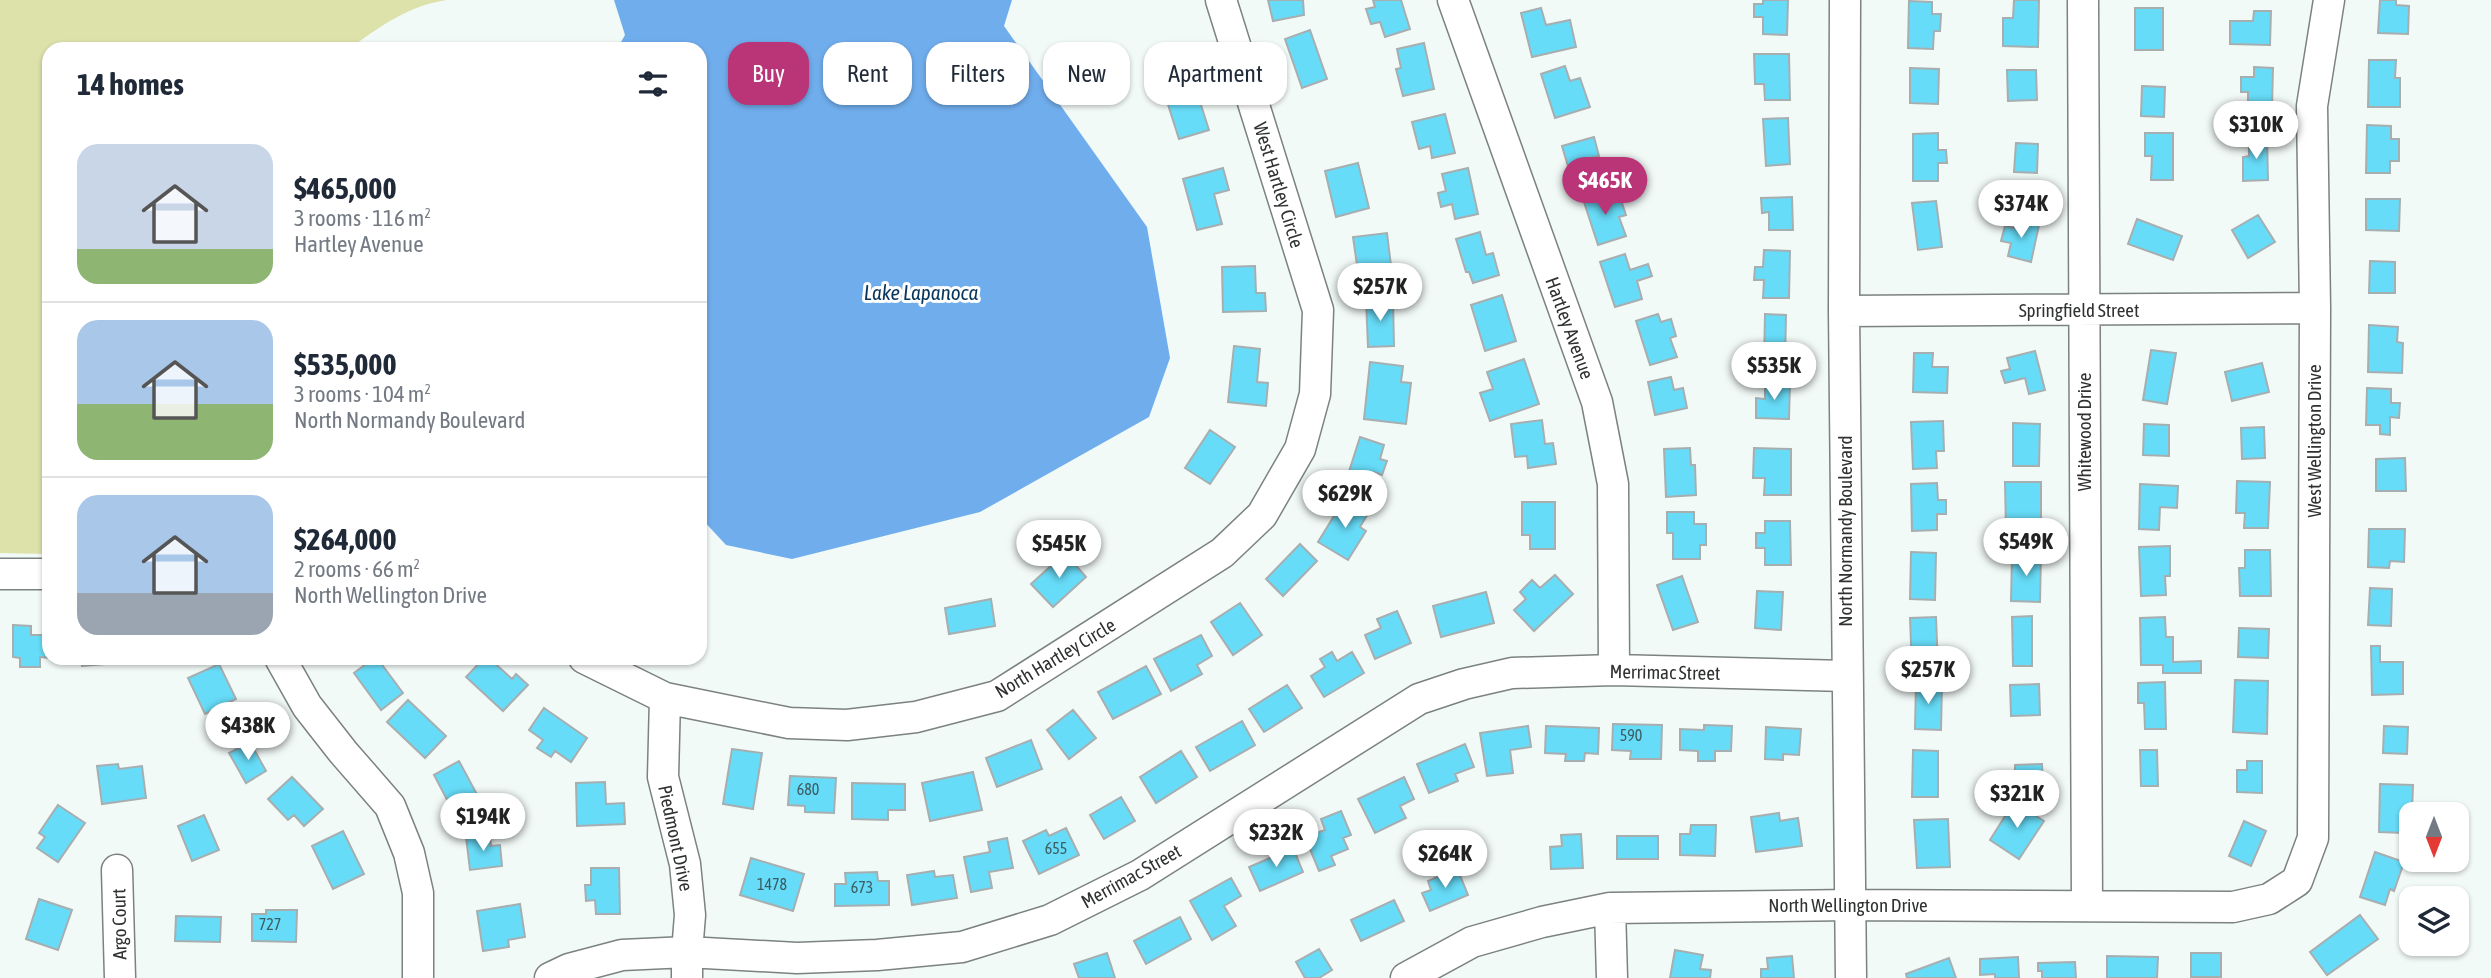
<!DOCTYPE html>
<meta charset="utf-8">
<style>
:root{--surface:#fff;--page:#f2f2f3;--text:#1f2937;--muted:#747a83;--line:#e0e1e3;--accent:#ba3577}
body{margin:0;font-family:"Asap Condensed",sans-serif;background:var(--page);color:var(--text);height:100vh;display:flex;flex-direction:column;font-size:26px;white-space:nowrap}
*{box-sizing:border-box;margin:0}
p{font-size:23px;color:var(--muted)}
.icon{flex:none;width:38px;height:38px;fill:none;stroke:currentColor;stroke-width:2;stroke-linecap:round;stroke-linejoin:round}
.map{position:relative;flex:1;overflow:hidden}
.panel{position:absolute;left:42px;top:42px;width:665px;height:623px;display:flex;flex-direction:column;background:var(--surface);border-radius:21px;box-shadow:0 2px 5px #0004}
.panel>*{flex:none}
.top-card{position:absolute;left:728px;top:42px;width:665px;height:63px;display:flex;gap:14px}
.needle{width:46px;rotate:180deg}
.fabs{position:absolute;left:2399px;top:802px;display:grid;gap:14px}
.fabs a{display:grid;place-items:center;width:70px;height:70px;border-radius:14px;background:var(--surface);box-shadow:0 2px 5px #0004;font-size:35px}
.price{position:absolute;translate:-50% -60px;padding:0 16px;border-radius:24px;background:#fff;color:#222;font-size:23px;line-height:46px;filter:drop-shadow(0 2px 4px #0008)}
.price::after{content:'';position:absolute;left:50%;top:42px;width:21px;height:16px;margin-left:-10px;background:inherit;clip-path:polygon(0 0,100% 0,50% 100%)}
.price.selected{background:var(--accent);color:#fff}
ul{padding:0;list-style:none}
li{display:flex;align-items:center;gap:21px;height:175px;padding:0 35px}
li+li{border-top:2px solid var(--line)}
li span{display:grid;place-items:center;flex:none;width:196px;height:140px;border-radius:21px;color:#555}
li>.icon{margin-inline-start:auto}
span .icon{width:84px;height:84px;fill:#fffc;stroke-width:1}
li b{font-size:30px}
h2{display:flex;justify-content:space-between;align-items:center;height:84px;padding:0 35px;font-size:30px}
.tag{padding:0 24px;border-radius:21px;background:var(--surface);box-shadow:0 2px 5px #0004;font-size:24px;line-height:63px}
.tag.selected{background:var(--accent);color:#fff}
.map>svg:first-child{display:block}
.green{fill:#dde1aa}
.water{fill:#70adec}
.building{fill:#67dcf8;stroke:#a7aeb0;stroke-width:2}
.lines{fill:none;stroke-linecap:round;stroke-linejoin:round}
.minor-casing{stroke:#7b8280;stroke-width:33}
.minor{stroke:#fff;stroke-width:30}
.labels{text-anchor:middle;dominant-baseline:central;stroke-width:6;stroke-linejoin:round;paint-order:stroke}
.number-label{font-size:16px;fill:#3d5c63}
.street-label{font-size:19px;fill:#2f3231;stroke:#fff}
.water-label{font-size:21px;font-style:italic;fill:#07355c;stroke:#fff}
</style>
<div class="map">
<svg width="2491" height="978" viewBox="0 0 2491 978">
<rect width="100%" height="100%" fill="#f2faf8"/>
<path class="green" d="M0 0H447C409 5 379 27 349 49H49V553L46 554 0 553Z"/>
<path class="water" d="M614 0H1012L1004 26 1147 227 1170 358 1149 417 980 512 792 559 726 545 700 517V49H617L625 35Z"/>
<path class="building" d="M1268 0H1303L1304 15 1273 21Z
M1373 0H1401L1410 29 1385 37 1380 22 1371 24 1366 9 1375 7Z
M1763 0H1788L1787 35 1763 34V17H1754V4H1763Z
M2014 0H2039L2038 47 2003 46V18H2013Z
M2380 0H2396V5L2409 6 2408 34 2378 33Z
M1909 1 1932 2V14H1941L1940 31H1934L1933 49 1908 48Z
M1541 8 1546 25 1570 20 1576 47 1532 57 1521 13Z
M2135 8H2163V50H2135Z
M2254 11H2271L2270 45 2230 44V21H2253Z
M1310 30 1327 79 1302 88 1285 39Z
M1424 43 1434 89 1403 96 1396 69 1401 68 1397 49Z
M1754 54H1789L1790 100H1765L1764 84H1755Z
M2369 60H2396L2395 78H2400V107H2368Z
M1565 66 1570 81 1580 78 1590 107 1555 118 1541 74Z
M2254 67 2273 68 2272 107 2248 106V92H2241V77H2254Z
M1910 68 1939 69 1938 104 1910 103Z
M2007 70H2036L2037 100 2008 101Z
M1192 77 1209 130 1179 139 1162 86Z
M2142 86 2165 87 2164 117 2141 116Z
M1445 114 1455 153 1432 158 1430 146 1419 149 1412 122Z
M1788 118 1790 164 1766 166 1763 119Z
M2367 125 2391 126V139H2399V161H2390V173H2366Z
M1938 133V150H1946L1947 163H1938V181H1913V134Z
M2145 133H2173V180H2151L2152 156H2145Z
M1594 137 1599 156 1592 158 1597 173 1572 180 1562 146Z
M2249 138H2267L2268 180 2243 181V157L2249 156Z
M2016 143 2038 144 2037 173 2014 172Z
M1358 163 1369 208 1336 217 1325 171Z
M1223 168 1229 190 1214 194 1222 224 1197 230 1183 179Z
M1468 168 1478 214 1455 219 1452 204 1441 207 1438 193 1446 191 1442 174Z
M1605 189 1610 204 1621 200 1626 215 1619 217 1626 236 1598 245 1582 196Z
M1792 197 1793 230H1769V212L1762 213 1761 198Z
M2366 199H2400L2399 231 2366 230Z
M1936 201 1942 247 1918 250 1912 203Z
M2258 215 2275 242 2248 258 2232 230Z
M2137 219 2182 236 2173 260 2128 244Z
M2016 220 2039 225 2031 262 2008 256 2011 243 2001 241 2005 226 2014 228Z
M1480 232 1486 255 1493 253 1499 275 1473 283 1469 272H1466L1456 239Z
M1387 233 1392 274 1359 279 1353 237Z
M1764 250 1790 251 1789 298H1763L1764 280H1754L1755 267H1763Z
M1625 254 1630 270 1648 264 1652 276 1637 281 1642 299 1615 307 1600 262Z
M2370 261 2395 262V293H2369Z
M1255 266 1256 293H1265L1266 311 1223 312 1222 267Z
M1502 295 1516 341 1485 351 1471 305Z
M1366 299H1393L1394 346 1368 347Z
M1658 314 1661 322 1671 319 1676 336 1670 338 1677 357 1650 365 1636 321Z
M1765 314 1786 315 1785 362H1764Z
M2369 325 2398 327 2397 342 2403 343 2402 373 2368 372Z
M1234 346 1260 349 1257 382 1268 383 1266 406 1228 402Z
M2151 350 2176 353 2167 404 2143 400Z
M2035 351 2045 390 2029 394 2025 378 2005 383 2001 371 2010 369 2007 358Z
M1914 353H1933L1932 367H1948L1947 393 1913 392Z
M1524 359 1539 404 1490 421 1480 393 1493 389 1487 372Z
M1370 362 1403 366 1401 382 1411 383 1406 424 1364 419Z
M2262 363 2269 392 2232 401 2225 372Z
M1671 377 1674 390 1683 388 1687 408 1655 415 1648 382Z
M1765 382 1790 383 1789 419 1756 418V398L1765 399Z
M2367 388 2391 389V403H2400L2399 418 2390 417V435L2380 434V425H2366Z
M1542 420 1545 444 1553 443 1556 464 1528 468 1527 456 1515 457 1511 424Z
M1943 421 1944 451H1936L1937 468 1913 469 1911 422Z
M2013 423 2040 424 2039 466H2013Z
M2144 424 2169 425V456L2143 455Z
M2264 427 2265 458 2242 459 2241 428Z
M1210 430 1235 447 1210 484 1185 468Z
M1360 437 1384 445 1380 459 1387 461 1382 475 1374 472 1369 488 1346 481Z
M1690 448 1691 465H1695L1696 495 1666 497 1664 449Z
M1754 448 1791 449V495H1764L1765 478H1753Z
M2405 458 2406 491H2376V459Z
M2237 481 2270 482 2268 528H2244L2245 513H2236Z
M2005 482H2041V531H2006Z
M1937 483 1938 500H1946V514H1937V530L1912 531 1911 484Z
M2140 484 2178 486 2177 508 2160 507 2159 530 2139 529Z
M1345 498 1369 512 1360 527 1366 531 1348 560 1318 542Z
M1522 502H1555V549H1530V535H1522Z
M1667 512H1694V524H1706V545H1700V559H1673V533H1667Z
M1765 521H1790L1791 565H1765V548H1756V533H1765Z
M2369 529H2405L2404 562 2390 561 2389 568 2368 567Z
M1300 544 1317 561 1283 596 1266 579Z
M2170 546V576H2165L2166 595 2141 596 2139 547Z
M2245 550H2270L2271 596H2240L2239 568H2245Z
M1911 552 1936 553 1935 600 1910 599Z
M1065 553 1086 577 1053 607 1031 584Z
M2012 555H2041L2040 602 2011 601Z
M1555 575 1573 594 1534 631 1514 610 1526 599 1520 592 1532 580 1540 588Z
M1682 576 1698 622 1673 630 1657 585Z
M2370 588 2392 589 2391 626 2368 625Z
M1757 591 1783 592 1781 630 1755 628Z
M1486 592 1494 623 1441 637 1433 606Z
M991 599 995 626 949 634 945 608Z
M1240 603 1262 635 1233 655 1211 622Z
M1397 611 1411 643 1375 659 1365 635 1381 628 1377 619Z
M2032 616V666H2013L2012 617Z
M1936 617 1938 668 1912 669 1910 618Z
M2165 617 2166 637H2173V662L2201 661V673H2163V665H2141L2140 618Z
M13 625 31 626V635H48L49 625V658L40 657V667H20V658L13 657Z
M2239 628 2269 629 2268 658 2238 657Z
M1201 635 1212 656 1197 665 1202 674 1171 691 1154 659Z
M2371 646H2380V662H2403V694L2372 695Z
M1332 652 1337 661 1352 652 1364 673 1324 697 1311 676 1325 667 1320 659Z
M81 658H117V663L82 666Z
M374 658H377L403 693 381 710 354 673Z
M484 658H489L512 679 516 674 528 685 503 711 466 677Z
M219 664 236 699 205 714 188 678Z
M1146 666 1161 694 1113 719 1098 692Z
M2235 680 2268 681 2267 734 2233 732Z
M1916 682 1942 683 1941 730 1915 729Z
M2165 682 2166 729H2145L2144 703H2138V683Z
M2039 684 2040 715 2011 716 2010 685Z
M1287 685 1302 708 1264 732 1249 709Z
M408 700 446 736 425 758 387 722Z
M544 708 587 738 571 762 555 751 551 757 537 748 543 740 529 730Z
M1073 710 1096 738 1069 759 1047 730Z
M1242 721 1255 745 1210 771 1196 747Z
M1613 724 1662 725 1661 759H1630L1631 751 1612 750Z
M1704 725 1732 726 1731 751H1715V761H1698V751L1680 750V729L1704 730Z
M1528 726 1531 747 1510 750 1513 773 1487 776 1480 733Z
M1546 726 1599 728 1598 754 1585 753 1584 761H1565L1566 754 1545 753Z
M2384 726 2408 727 2407 754 2383 753Z
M1766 727 1801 729 1799 755 1783 754V760L1765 759Z
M1031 740 1042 769 997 787 986 758Z
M250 742 266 771 246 783 229 753Z
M1465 744 1474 767 1455 774 1458 781 1429 793 1417 764Z
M732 749 762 753 753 809 723 804Z
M1913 750 1938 751V797H1912Z
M2140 750H2157L2158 786H2141Z
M1181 751 1197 777 1156 803 1140 777Z
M459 761 480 800 454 813 434 775Z
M2247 761H2262V793L2237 792V770H2247Z
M118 764 119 769 142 766 146 798 102 804 97 766Z
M2042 764 2043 791H2015V765Z
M973 772 982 810 930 821 922 783Z
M790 776 836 778 834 813 805 812V806L788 805Z
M292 777 323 809 304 826 294 815 288 820 268 799Z
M1404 777 1414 799 1400 806 1406 818 1375 833 1358 799Z
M605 782 606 804 624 803 625 824 577 826 576 783Z
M852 783 905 784V810H888V820L852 819Z
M2380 784 2413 785 2412 813 2404 812V833L2379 832Z
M1121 797 1135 821 1104 839 1090 815Z
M2014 802 2044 821 2019 859 1990 840Z
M58 805 85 823 58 862 37 848 45 837 39 833Z
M1341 811 1351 835 1343 838 1348 849 1331 856 1335 865 1319 871 1305 837 1325 830 1321 819Z
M1779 813 1780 821 1798 818 1802 846 1756 852 1751 817Z
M204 815 219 850 192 861 178 826Z
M1948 819 1950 867 1917 868 1914 820Z
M2244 821 2266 831 2251 866 2229 856Z
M1691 825H1716L1715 856 1680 855V834H1690Z
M1066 828 1079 855 1039 874 1023 841 1046 830 1049 836Z
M343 831 364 874 333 889 312 846Z
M490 834 491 846 500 845 502 866 470 870 466 837Z
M1581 834 1583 868 1551 869 1550 847 1562 846 1561 835Z
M1617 836H1658V859H1617Z
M1007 838 1013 868 989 872 992 888 971 892 964 857 990 852 988 842Z
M1293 848 1303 872 1260 891 1249 867Z
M2375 852 2404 862 2394 891 2390 889 2385 905 2360 897Z
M751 858 804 874 793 911 740 895Z
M591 868H619L620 914H596L595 900 586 901 585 885H591Z
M1457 868 1468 895 1430 911 1422 893 1431 890 1428 881Z
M934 871 935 877 953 875 957 898 912 905 907 875Z
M877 872 878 881H889V905L835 906V884H846L845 873Z
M1231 878 1241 896 1224 906 1236 926 1212 940 1190 901Z
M39 899 72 910 58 950 26 939Z
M1394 900 1404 921 1361 941 1351 920Z
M520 904 525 937 508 940 509 947 483 951 477 911Z
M266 910H297L296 942 252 941V914H266Z
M2360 915 2378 939 2327 975 2310 952Z
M176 916 221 917 220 942 175 941Z
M1180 917 1191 939 1146 964 1134 941Z
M1319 949 1332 970 1319 978H1305L1296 962Z
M1675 950 1703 955 1700 969 1711 970 1710 978H1670Z
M1107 953 1115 978H1079L1074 964Z
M2191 953H2221V977H2191Z
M1792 956 1794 978H1761V969H1768L1767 958Z
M2107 956 2158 957 2157 978H2107Z
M2018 957 2019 978H1995V974L1980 975V959Z
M1949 958 1956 978H1907L1906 974Z
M2075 962 2076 978H2042V971H2038V963Z"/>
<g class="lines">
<defs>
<path id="minor" d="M1453 0 1597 402 1613 484 1614 670
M1845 0 1844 311 1851 978
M2083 0 2087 905
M1844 311 2315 308
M0 574H49
M280 658 307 706 343 752 390 806 409 853 418 893V978
M584 658 665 698 789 723 847 725 916 717 997 696 1222 553 1262 515 1300 449 1315 394 1318 310 1221 0
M665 698 663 777 685 864 690 915 687 952V978
M117 870 120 978
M1610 908 1612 978
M550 978 569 969 622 955 687 952 797 958 877 955 962 947 1050 920 1140 875 1419 699 1464 684 1512 673 1614 670 1846 676
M1406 978 1472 942 1542 922 1610 908 1851 905 2233 907 2269 899 2297 881 2313 838 2315 308 2312 106 2329 0"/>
</defs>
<use href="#minor" class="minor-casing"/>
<use href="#minor" class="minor"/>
</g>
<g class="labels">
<g class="number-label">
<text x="1631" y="735">590</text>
<text x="808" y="789">680</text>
<text x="1056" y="848">655</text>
<text x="772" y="884">1478</text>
<text x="862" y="887">673</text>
<text x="270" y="924">727</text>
</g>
<g class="street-label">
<text transform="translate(1279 185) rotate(73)">West Hartley Circle</text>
<text x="2079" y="310">Springfield Street</text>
<text transform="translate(1570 328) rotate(70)">Hartley Avenue</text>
<text transform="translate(2084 432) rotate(-90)">Whitewood Drive</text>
<text transform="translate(2314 441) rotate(-90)">West Wellington Drive</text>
<text transform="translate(1845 531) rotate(-90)">North Normandy Boulevard</text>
<text transform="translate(1055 658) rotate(-31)">North Hartley Circle</text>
<text transform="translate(1665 672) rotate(1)">Merrimac Street</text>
<text transform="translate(676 838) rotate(78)">Piedmont Drive</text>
<text transform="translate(1131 876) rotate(-29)">Merrimac Street</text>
<text x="1848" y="905">North Wellington Drive</text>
<text transform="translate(119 924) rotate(-91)">Argo Court</text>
</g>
<g class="water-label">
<text x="921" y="292">Lake Lapanoca</text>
</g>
</g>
</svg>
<div class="fabs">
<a><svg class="needle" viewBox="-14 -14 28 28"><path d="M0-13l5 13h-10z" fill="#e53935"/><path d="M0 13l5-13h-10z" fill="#747a83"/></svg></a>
<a><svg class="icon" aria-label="layers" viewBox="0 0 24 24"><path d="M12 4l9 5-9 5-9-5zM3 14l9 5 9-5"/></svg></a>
</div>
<b class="price" style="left:2256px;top:161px">$310K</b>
<b class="price selected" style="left:1605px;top:217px">$465K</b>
<b class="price" style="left:2021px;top:240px">$374K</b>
<b class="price" style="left:1380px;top:323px">$257K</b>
<b class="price" style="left:1774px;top:402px">$535K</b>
<b class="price" style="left:1345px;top:530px">$629K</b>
<b class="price" style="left:2026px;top:578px">$549K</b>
<b class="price" style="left:1059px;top:580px">$545K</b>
<b class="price" style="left:1928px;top:706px">$257K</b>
<b class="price" style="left:248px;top:762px">$438K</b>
<b class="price" style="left:2017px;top:830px">$321K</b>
<b class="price" style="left:483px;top:853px">$194K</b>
<b class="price" style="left:1276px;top:869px">$232K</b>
<b class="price" style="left:1445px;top:890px">$264K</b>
<div class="top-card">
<a class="tag selected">Buy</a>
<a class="tag">Rent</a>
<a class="tag">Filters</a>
<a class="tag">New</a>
<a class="tag">Apartment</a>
</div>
<section class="panel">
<h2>14 homes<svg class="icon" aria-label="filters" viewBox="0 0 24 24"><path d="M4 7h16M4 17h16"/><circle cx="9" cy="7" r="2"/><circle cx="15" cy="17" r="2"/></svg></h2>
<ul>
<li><span style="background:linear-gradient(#c9d6e8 75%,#8fb573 0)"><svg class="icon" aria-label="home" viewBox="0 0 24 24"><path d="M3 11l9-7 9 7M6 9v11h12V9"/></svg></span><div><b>$465,000</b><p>3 rooms · 116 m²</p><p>Hartley Avenue</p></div></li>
<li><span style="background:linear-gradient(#a9c7e8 60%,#8fb573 0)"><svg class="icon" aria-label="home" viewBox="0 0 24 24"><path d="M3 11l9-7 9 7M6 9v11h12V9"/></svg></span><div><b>$535,000</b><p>3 rooms · 104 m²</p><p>North Normandy Boulevard</p></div></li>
<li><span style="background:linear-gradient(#a9c7e8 70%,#9aa5b1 0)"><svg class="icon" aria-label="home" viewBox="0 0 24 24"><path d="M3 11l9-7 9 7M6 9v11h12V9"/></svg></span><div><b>$264,000</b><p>2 rooms · 66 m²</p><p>North Wellington Drive</p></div></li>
</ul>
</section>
</div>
